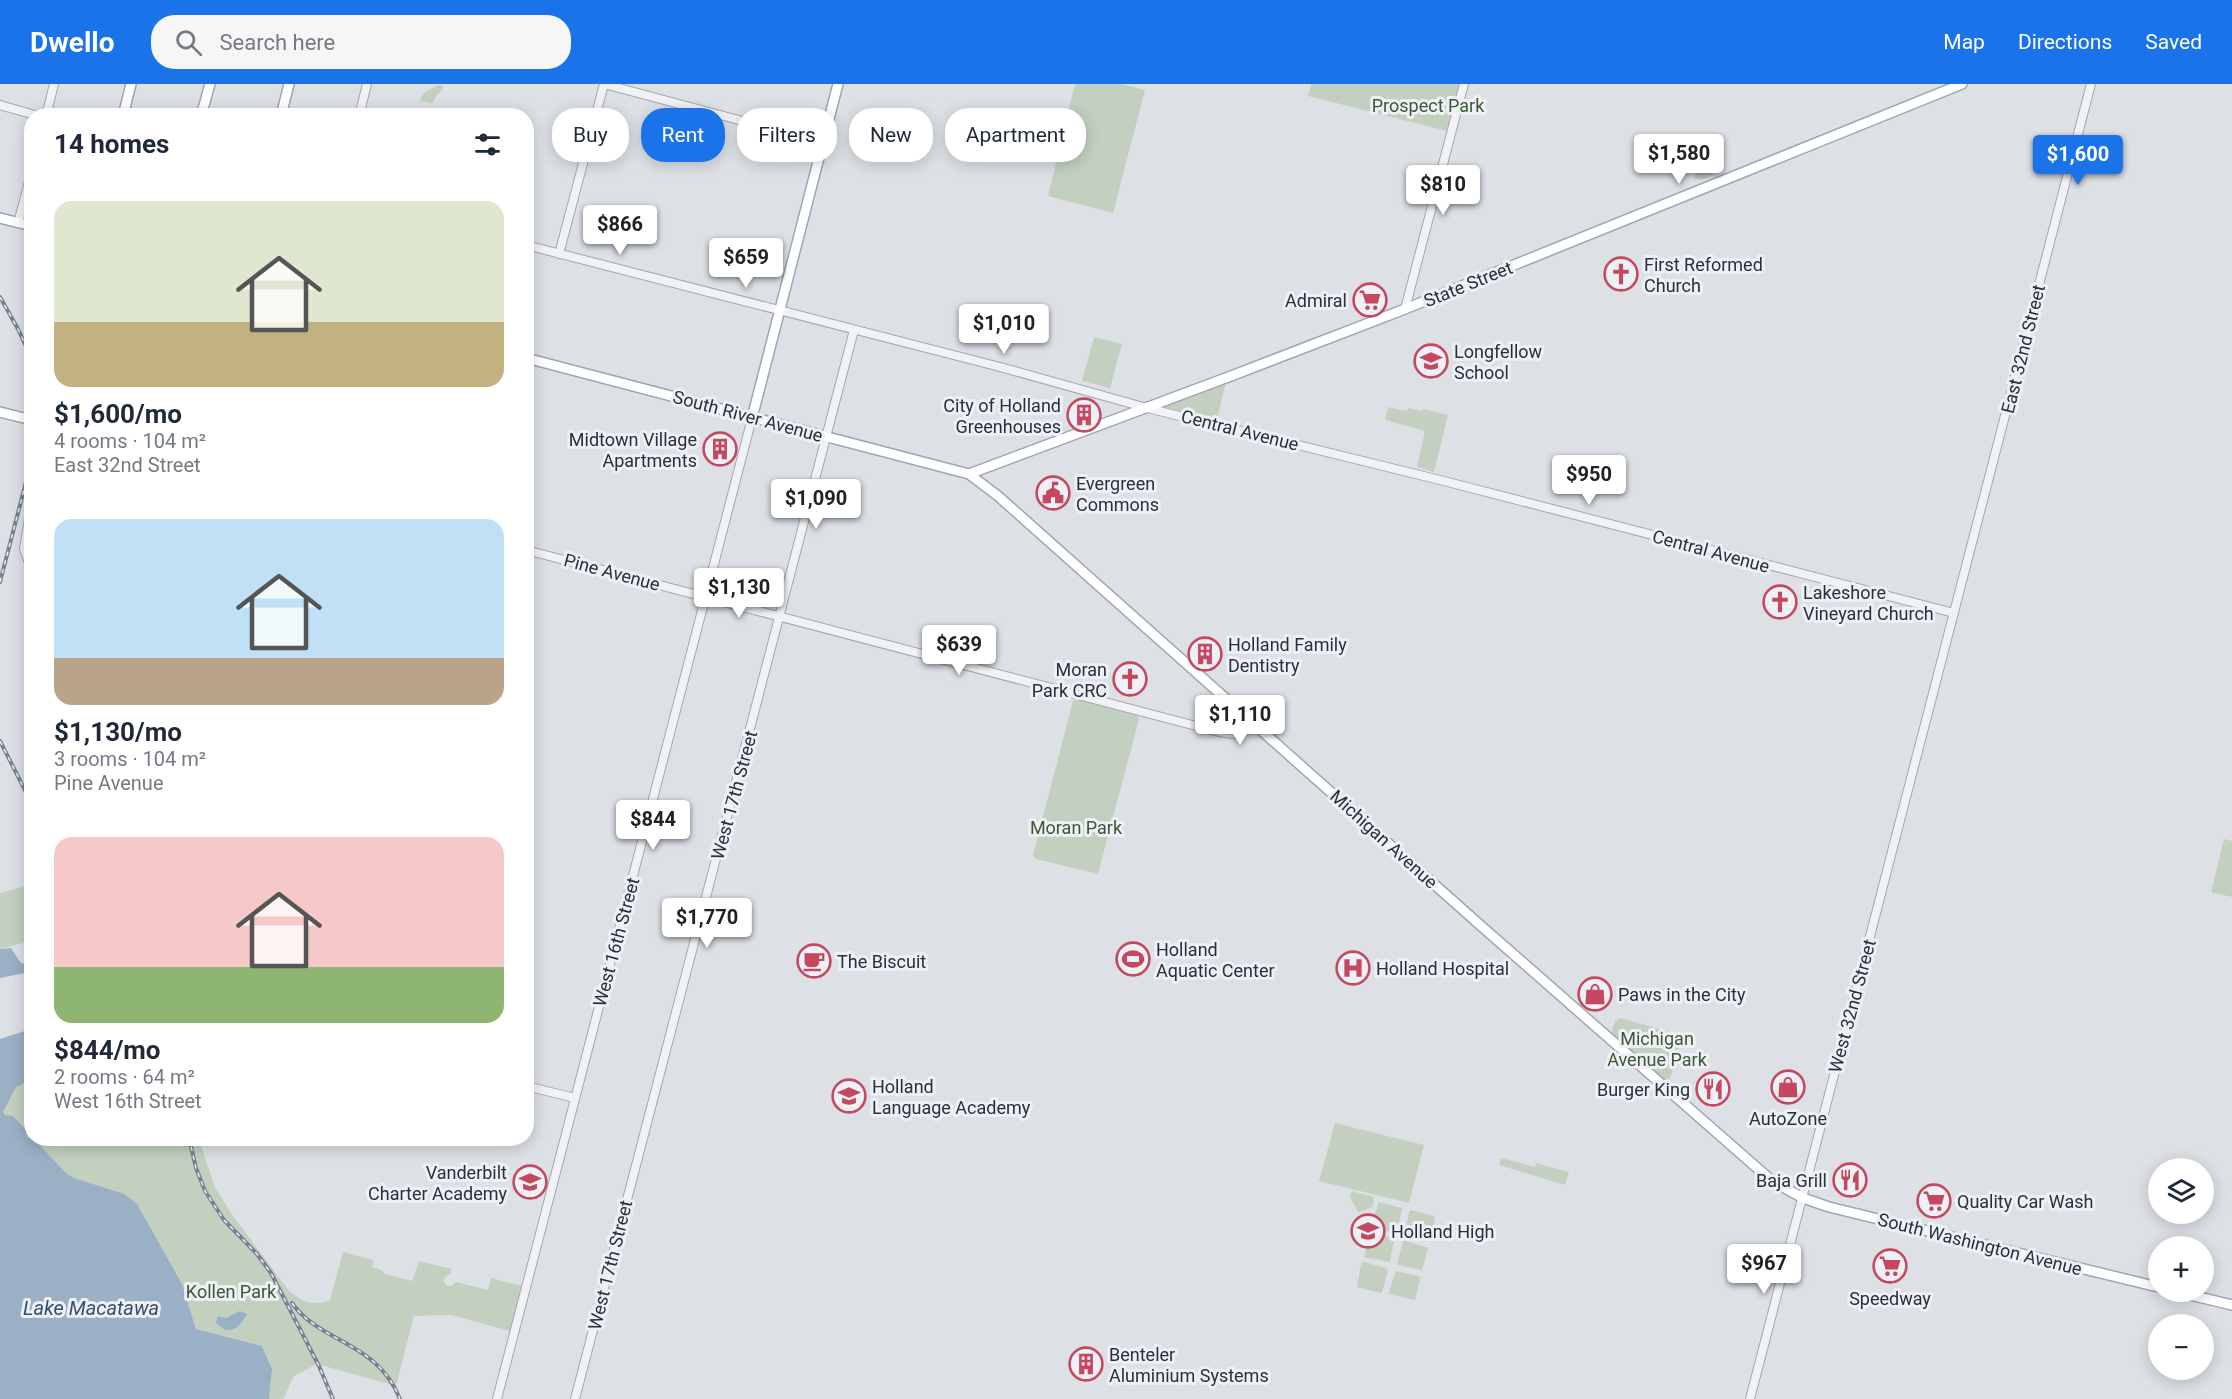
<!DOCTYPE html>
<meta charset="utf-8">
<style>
:root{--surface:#fff;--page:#f6f6f7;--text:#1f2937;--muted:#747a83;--accent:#1a73e8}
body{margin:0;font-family:Roboto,sans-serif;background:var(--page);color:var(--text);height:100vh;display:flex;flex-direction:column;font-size:22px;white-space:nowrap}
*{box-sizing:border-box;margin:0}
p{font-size:20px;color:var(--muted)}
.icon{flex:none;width:33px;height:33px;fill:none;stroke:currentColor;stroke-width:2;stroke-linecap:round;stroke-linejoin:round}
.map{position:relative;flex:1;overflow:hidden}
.side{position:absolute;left:24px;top:24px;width:510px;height:1038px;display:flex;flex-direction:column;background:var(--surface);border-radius:24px;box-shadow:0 3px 15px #0003}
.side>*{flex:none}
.top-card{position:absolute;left:552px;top:24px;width:570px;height:54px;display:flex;gap:12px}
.fabs{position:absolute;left:2148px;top:1074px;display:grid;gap:12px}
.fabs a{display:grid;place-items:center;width:66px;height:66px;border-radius:50%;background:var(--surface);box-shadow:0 3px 15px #0003;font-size:30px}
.price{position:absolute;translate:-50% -51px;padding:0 14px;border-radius:6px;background:#fff;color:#222;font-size:20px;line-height:39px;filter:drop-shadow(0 2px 3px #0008)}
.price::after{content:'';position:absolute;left:50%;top:36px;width:18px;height:14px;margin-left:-9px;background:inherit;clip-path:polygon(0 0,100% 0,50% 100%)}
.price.active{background:var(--accent);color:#fff}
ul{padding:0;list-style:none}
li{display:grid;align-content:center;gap:12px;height:318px;padding:0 30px}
li span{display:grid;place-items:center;height:186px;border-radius:18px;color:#555}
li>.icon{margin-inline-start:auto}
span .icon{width:108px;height:108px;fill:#fffc;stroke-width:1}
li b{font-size:26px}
h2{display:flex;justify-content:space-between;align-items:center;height:72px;padding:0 30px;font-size:26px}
.chip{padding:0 21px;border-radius:24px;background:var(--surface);box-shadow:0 3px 15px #0003;font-size:21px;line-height:54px}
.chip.active{background:var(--accent);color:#fff}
header{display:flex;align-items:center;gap:36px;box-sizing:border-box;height:84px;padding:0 30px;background:var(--accent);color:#fff}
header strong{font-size:28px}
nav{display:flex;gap:33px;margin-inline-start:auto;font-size:21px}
.search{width:420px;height:54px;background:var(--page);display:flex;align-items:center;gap:15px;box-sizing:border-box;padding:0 21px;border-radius:24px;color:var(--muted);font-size:22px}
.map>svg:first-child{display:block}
.green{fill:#c4d0bf}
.water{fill:#9ab0c5}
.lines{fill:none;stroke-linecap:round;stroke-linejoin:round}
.minor-casing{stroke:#a3a8b0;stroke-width:10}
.major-casing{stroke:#9da6b1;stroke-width:12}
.minor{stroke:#f0f2f5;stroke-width:8}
.major{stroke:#fff;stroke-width:9}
.rail-casing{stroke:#78818f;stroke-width:4}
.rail{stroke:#edf0f4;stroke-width:1.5;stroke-dasharray:4.5;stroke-linecap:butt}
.labels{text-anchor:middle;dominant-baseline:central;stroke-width:6;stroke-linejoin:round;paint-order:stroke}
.park-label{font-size:18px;fill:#3d5736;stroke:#edf0f4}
.poi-label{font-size:18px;fill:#28303c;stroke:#edf0f4;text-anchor:start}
.street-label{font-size:18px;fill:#28303c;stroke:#edf0f4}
.water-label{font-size:20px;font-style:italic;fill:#34506d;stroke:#edf0f4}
</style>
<header>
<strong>Dwello</strong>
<div class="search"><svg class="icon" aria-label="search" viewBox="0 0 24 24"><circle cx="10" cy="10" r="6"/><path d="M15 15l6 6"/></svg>Search here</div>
<nav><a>Map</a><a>Directions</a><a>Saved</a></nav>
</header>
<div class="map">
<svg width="2232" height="1315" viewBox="0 0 2232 1315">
<rect width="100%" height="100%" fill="#dde1e6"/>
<path class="green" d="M1075 0H1121L1145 6 1113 129 1048 112Z
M1311 0H1459L1447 47 1308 12Z
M438 1 443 2C442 9 435 11 433 19L419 17 425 8Z
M1707 68 1712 72 1707 77 1716 86C1710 94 1704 97 1694 95L1703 69Z
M1094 253 1122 260 1110 304 1082 297Z
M1226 297 1217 336 1159 322Z
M1388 323 1407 327 1408 324 1422 327 1423 325 1448 331 1434 388 1417 383 1425 347 1385 336Z
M1076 614 1136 630 1139 635 1098 790 1036 775 1033 771 1073 617Z
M2224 755 2232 757V813L2211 808Z
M31 801V857L0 865V809Z
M1620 934 1680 951 1681 955 1670 995H1661L1614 953 1612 947 1615 937Z
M31 996V1053H26L3 1028 16 1003Z
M1335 1039 1424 1061 1409 1119 1319 1097Z
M34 1055H199L215 1103 231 1129 289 1207C302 1217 313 1223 330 1216L343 1168 374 1176 372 1183 382 1186 385 1190 412 1197 419 1177 452 1185 450 1190 444 1194V1199L448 1202H452L456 1198 488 1206 491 1194 522 1202 510 1247 451 1231 414 1232 396 1302 317 1280 294 1292 283 1315H269L272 1285 262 1262 196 1245 182 1201 120 1109 77 1096 66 1089Z
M1501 1074 1535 1083 1536 1079 1569 1088 1565 1101 1499 1081Z
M1352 1107 1374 1113 1373 1123 1358 1128 1350 1113Z
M1379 1118 1402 1124 1398 1147 1395 1149 1373 1143 1371 1140Z
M1411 1126 1434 1132 1435 1135 1430 1155 1427 1157 1405 1151 1409 1128Z
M1371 1148 1394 1154 1390 1178 1364 1173 1369 1150Z
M1403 1156 1428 1164 1422 1186 1397 1181Z
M1364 1178 1386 1184 1388 1187 1382 1208 1380 1209 1357 1203 1361 1180Z
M1396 1187 1419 1192 1420 1195 1415 1216 1388 1210Z"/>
<path class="water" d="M11 864 20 878 27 881 30 888 0 894V865Z
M31 945V996L16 1003 3 1028 5 1031 13 1032 26 1046V1053L34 1055 66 1089 74 1094 124 1110 137 1120 182 1200 196 1245 262 1262 272 1285 269 1315H0V955Z
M240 1227 247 1230C241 1239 238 1247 225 1246L216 1239 218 1232 226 1234Z"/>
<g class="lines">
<defs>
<path id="minor" d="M604 0 750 39
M0 21 38 32
M46 32 54 0
M359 32 367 0
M18 139 32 87
M526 161 1000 283 1147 324 1440 396 1954 529
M559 170 604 0
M1405 225 1464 0
M32 416 24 465 32 487
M526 466 1219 648 1234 650 1252 638
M526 1002 575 1014
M497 1315 752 334
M575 1315C668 959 762 603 854 246
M1750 1315 2091 0"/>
<path id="major" d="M123 32 131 0
M201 32 210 0
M281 32 289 0
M0 134 32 142
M526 274 969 390 998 412 1480 841 1772 1097 1803 1114 1829 1123 2158 1203
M0 328 32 336
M752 334 838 0
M969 390 1231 292 1405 225 1962 0
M2178 1208 2232 1221"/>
</defs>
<use href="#minor" class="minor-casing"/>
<use href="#major" class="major-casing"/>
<use href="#minor" class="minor"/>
<use href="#major" class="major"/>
<defs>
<path id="rail" d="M0 213 18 245 32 275
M0 498 32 375
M0 657 32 720
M189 1054 196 1084 205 1107 224 1136 257 1170 271 1189 319 1282 333 1315
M292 1219C321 1260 377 1257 400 1315"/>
</defs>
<use href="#rail" class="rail-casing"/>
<use href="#rail" class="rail"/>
</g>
<defs>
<symbol id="church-ring" viewBox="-11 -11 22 22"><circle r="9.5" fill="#edf0f4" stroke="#c5485f" stroke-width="1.5"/><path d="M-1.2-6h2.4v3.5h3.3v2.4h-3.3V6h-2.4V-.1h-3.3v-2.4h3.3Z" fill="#c5485f"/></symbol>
<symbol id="supermarket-ring" viewBox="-11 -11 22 22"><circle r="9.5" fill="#edf0f4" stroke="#c5485f" stroke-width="1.5"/><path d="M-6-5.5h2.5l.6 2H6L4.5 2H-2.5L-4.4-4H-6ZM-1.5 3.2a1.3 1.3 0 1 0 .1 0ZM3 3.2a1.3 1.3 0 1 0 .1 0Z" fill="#c5485f"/></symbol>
<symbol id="school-ring" viewBox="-11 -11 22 22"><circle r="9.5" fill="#edf0f4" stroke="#c5485f" stroke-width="1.5"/><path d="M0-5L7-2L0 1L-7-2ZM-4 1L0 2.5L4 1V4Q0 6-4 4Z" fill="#c5485f"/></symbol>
<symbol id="building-ring" viewBox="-11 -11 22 22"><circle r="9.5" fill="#edf0f4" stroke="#c5485f" stroke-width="1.5"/><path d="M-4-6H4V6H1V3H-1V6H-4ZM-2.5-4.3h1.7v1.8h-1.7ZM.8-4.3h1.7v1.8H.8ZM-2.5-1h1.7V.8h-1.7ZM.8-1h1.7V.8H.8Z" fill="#c5485f"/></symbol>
<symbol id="civic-ring" viewBox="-11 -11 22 22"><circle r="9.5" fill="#edf0f4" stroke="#c5485f" stroke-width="1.5"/><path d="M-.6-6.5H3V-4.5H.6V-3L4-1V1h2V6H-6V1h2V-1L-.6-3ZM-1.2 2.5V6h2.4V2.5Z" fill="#c5485f"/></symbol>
<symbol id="stadium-ring" viewBox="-11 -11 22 22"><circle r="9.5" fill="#edf0f4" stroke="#c5485f" stroke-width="1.5"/><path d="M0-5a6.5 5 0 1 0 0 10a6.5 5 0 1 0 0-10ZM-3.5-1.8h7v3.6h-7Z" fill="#c5485f"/></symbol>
<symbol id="cafe-ring" viewBox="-11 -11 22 22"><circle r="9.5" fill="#edf0f4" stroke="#c5485f" stroke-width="1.5"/><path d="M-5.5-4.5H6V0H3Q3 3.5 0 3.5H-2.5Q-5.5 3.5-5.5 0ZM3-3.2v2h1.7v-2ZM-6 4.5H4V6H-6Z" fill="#c5485f"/></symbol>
<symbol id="hospital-ring" viewBox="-11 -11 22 22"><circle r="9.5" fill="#edf0f4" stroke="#c5485f" stroke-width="1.5"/><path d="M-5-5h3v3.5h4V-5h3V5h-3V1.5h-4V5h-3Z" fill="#c5485f"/></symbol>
<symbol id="shop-ring" viewBox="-11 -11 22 22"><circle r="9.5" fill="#edf0f4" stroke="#c5485f" stroke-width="1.5"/><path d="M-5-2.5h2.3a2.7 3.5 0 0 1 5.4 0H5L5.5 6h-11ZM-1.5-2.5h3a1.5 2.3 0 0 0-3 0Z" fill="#c5485f"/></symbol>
<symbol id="restaurant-ring" viewBox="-11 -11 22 22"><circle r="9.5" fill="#edf0f4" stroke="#c5485f" stroke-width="1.5"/><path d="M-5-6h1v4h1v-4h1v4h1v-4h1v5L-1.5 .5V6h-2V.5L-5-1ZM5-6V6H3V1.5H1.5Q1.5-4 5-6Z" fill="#c5485f"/></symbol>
</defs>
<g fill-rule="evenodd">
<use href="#church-ring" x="1602" y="171" width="38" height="38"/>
<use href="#supermarket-ring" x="1351" y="197" width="38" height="38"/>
<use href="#school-ring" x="1412" y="258" width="38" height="38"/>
<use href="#building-ring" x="1065" y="312" width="38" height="38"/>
<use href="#building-ring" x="701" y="346" width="38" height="38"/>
<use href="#civic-ring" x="1034" y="390" width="38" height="38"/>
<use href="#church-ring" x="1761" y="499" width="38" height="38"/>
<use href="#building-ring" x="1186" y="551" width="38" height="38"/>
<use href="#church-ring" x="1111" y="576" width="38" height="38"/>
<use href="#stadium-ring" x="1114" y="856" width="38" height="38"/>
<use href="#cafe-ring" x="795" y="858" width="38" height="38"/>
<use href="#hospital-ring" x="1334" y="865" width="38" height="38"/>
<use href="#shop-ring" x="1576" y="891" width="38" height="38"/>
<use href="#shop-ring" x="1769" y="984" width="38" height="38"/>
<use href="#restaurant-ring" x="1694" y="986" width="38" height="38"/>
<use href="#school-ring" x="830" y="993" width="38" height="38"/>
<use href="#restaurant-ring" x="1831" y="1077" width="38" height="38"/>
<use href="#school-ring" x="511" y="1079" width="38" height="38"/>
<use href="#supermarket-ring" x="1915" y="1098" width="38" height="38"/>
<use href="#school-ring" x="1349" y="1128" width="38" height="38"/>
<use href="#supermarket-ring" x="1871" y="1163" width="38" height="38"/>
<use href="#building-ring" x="1067" y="1261" width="38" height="38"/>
</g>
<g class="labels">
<g class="park-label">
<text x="1428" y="21">Prospect Park</text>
<text x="1076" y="743">Moran Park</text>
<text x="1657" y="954">Michigan<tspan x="1657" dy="21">Avenue Park</tspan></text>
<text x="231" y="1207">Kollen Park</text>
</g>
<g class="poi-label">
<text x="1644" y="180">First Reformed<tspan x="1644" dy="21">Church</tspan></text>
<text x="1347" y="216" text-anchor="end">Admiral</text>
<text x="1454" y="267">Longfellow<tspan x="1454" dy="21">School</tspan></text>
<text x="1061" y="321" text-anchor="end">City of Holland<tspan x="1061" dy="21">Greenhouses</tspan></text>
<text x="697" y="355" text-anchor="end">Midtown Village<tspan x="697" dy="21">Apartments</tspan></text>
<text x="1076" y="399">Evergreen<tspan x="1076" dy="21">Commons</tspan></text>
<text x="1803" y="508">Lakeshore<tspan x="1803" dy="21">Vineyard Church</tspan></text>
<text x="1228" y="560">Holland Family<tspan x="1228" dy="21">Dentistry</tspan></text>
<text x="1107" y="585" text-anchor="end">Moran<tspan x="1107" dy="21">Park CRC</tspan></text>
<text x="1156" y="865">Holland<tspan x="1156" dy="21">Aquatic Center</tspan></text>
<text x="837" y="877">The Biscuit</text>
<text x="1376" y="884">Holland Hospital</text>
<text x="1618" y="910">Paws in the City</text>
<text x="872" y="1002">Holland<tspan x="872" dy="21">Language Academy</tspan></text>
<text x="1690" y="1005" text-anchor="end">Burger King</text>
<text x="1788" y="1034" text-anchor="middle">AutoZone</text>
<text x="507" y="1088" text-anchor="end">Vanderbilt<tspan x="507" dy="21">Charter Academy</tspan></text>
<text x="1827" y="1096" text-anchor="end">Baja Grill</text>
<text x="1957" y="1117">Quality Car Wash</text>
<text x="1391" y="1147">Holland High</text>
<text x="1890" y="1214" text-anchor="middle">Speedway</text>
<text x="1109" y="1270">Benteler<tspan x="1109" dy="21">Aluminium Systems</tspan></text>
</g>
<g class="street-label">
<text transform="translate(1468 200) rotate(-22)">State Street</text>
<text transform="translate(2023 265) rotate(-76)">East 32nd Street</text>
<text transform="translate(748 332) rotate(15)">South River Avenue</text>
<text transform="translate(1240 346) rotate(14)">Central Avenue</text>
<text transform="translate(1711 467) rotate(15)">Central Avenue</text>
<text transform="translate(612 488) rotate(15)">Pine Avenue</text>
<text transform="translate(734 711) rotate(-75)">West 17th Street</text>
<text transform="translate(1384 755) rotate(42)">Michigan Avenue</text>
<text transform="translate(616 858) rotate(-75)">West 16th Street</text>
<text transform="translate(1852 922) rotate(-75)">West 32nd Street</text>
<text transform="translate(1980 1160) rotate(14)">South Washington Avenue</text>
<text transform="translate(610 1181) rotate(-76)">West 17th Street</text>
</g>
<g class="water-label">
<text x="91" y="1224">Lake Macatawa</text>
</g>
</g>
</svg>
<div class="fabs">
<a><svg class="icon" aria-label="layers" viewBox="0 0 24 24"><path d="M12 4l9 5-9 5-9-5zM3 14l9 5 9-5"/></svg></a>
<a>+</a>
<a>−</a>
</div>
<b class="price" style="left:1679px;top:101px">$1,580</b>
<b class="price active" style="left:2078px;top:102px">$1,600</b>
<b class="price" style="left:1443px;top:132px">$810</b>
<b class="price" style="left:620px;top:172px">$866</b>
<b class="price" style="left:746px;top:205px">$659</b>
<b class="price" style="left:1004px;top:271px">$1,010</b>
<b class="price" style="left:1589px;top:422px">$950</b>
<b class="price" style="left:816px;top:446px">$1,090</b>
<b class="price" style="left:739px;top:535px">$1,130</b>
<b class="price" style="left:959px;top:592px">$639</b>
<b class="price" style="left:1240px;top:662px">$1,110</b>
<b class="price" style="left:653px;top:767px">$844</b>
<b class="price" style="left:707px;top:865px">$1,770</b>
<b class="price" style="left:1764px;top:1211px">$967</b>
<div class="top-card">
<a class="chip">Buy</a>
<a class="chip active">Rent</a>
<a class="chip">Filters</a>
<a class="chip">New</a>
<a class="chip">Apartment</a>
</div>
<section class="side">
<h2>14 homes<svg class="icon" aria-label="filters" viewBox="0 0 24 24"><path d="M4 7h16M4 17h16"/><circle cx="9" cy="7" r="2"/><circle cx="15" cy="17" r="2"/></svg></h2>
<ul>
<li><span style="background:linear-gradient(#dfe7d0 65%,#c2b280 0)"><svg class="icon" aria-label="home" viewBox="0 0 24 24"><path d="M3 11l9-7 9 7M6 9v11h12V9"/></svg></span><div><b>$1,600/mo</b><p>4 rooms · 104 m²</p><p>East 32nd Street</p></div></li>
<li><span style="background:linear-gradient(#bfe0f5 75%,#b9a48a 0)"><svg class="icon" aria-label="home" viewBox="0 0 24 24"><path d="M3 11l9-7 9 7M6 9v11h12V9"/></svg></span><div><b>$1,130/mo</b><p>3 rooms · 104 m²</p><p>Pine Avenue</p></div></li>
<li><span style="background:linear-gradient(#f6c9c9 70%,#8fb573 0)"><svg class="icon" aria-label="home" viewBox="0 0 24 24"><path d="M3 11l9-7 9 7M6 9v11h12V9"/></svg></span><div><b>$844/mo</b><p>2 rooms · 64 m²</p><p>West 16th Street</p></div></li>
</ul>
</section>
</div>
